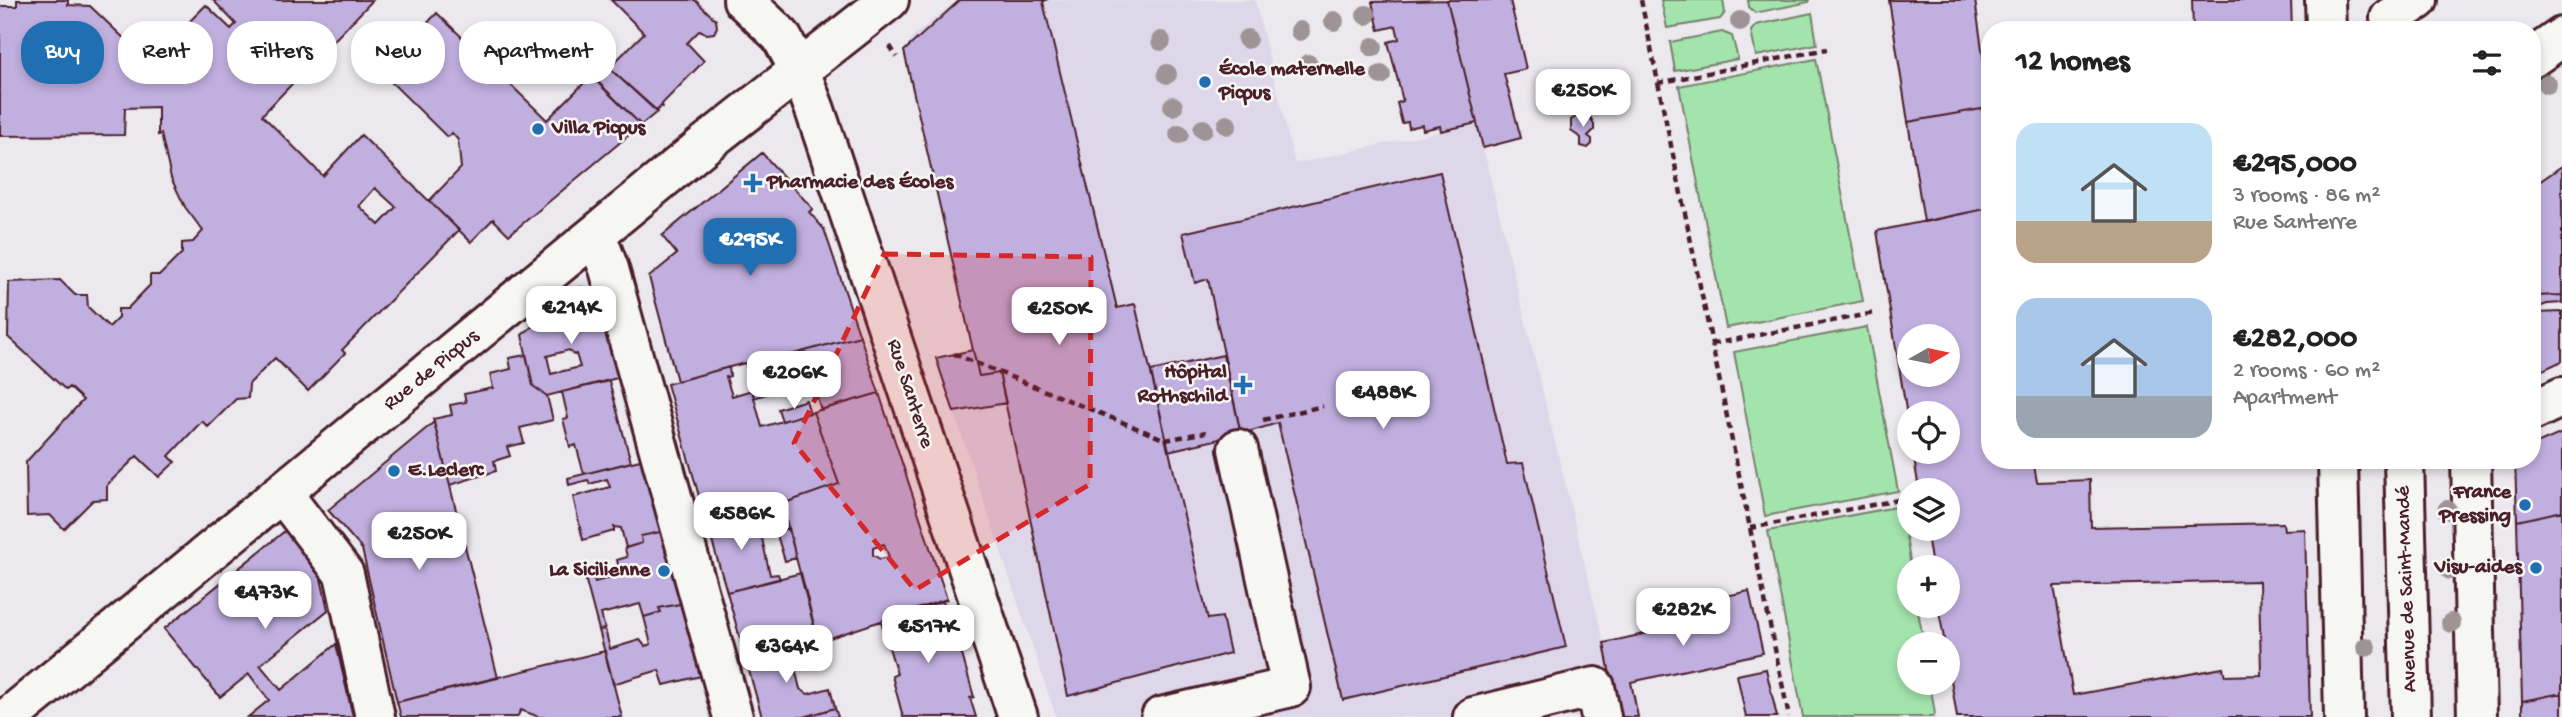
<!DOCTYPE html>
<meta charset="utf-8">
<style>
:root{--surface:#fff;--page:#f2f2f2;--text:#222;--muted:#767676;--accent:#1f6fb2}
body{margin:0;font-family:"Gochi Hand",sans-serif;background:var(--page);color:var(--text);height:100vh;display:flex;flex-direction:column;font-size:26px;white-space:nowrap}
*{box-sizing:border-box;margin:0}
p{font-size:23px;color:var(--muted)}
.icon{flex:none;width:38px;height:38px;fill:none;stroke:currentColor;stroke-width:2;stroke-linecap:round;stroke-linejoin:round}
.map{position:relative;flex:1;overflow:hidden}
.panel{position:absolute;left:1981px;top:21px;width:560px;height:448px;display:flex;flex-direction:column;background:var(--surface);border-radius:28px;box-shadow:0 4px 10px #0003}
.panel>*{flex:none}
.guide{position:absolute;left:21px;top:21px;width:665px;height:63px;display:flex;gap:14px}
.needle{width:46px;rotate:81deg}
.fabs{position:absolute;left:1897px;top:324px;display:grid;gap:14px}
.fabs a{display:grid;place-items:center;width:63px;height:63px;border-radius:50%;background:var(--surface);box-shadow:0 4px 10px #0003;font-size:35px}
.price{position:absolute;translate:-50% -60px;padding:0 16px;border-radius:14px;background:#fff;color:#222;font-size:23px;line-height:46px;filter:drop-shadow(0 2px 4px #0008)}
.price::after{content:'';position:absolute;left:50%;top:42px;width:21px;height:16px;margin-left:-10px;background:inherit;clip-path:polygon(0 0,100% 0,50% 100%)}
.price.current{background:var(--accent);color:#fff}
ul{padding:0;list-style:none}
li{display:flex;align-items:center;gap:21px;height:175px;padding:0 35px}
li span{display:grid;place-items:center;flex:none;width:196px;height:140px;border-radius:21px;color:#555}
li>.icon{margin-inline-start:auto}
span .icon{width:84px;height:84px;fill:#fffc;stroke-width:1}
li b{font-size:30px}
h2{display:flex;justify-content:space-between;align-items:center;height:84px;padding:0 35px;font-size:30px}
.pill{padding:0 24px;border-radius:28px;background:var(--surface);box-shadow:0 4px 10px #0003;font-size:24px;line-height:63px}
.pill.current{background:var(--accent);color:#fff}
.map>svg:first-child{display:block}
.built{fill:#ded7ea}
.green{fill:#a3e4ad;stroke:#76826c;stroke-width:2}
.building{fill:#c1afdf;stroke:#4a1f2b;stroke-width:2;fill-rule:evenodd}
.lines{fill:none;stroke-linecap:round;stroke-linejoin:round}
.minor-casing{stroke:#4a1f2b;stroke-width:44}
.path{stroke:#4a1f2b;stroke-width:4.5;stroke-dasharray:7 5;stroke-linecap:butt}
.minor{stroke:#f6f6f2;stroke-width:38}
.tree{fill:#9f9495}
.marked{fill:#d62828;fill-opacity:0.2;stroke:#d62828;stroke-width:5;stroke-dasharray:14 9;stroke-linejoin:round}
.poi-dot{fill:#1f6fb2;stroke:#f6f6f2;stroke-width:2.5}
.labels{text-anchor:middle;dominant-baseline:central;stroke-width:5;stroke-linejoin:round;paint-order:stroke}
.poi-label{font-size:21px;font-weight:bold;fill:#4a1f2b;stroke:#f6f6f2;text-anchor:start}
.street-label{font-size:21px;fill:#4a1f2b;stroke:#f6f6f2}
</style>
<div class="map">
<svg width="2562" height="717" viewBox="0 0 2562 717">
<rect width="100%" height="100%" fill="#ebe8ee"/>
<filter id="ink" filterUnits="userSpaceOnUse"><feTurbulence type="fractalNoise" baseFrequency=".0143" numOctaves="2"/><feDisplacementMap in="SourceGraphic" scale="14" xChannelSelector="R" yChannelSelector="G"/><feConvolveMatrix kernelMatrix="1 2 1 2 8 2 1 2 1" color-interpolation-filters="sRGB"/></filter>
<g filter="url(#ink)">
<path class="built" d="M958 0H1255L1295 164 1477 123 1604 643 1618 717H1056L936 358 973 350 908 48 912 37Z"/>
<path class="green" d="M1661 0H1723L1725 13 1720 19 1667 28Z
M1748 0H1809V2L1755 13 1749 7Z
M1812 13 1817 44 1756 56 1751 31 1756 25Z
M1722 32 1732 36 1738 59 1675 71 1670 42Z
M1816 59 1863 301 1726 328 1679 86Z
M1867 327 1898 491 1765 516 1734 352Z
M1901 506 1911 567H1909V606H1917L1924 644H1909V682L1930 683 1935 714 1933 717H1803L1768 531Z"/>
<path class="building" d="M17 0H68V5L90 6 131 45V69L165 68 166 45 206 5 231 29 236 24 213 0H373L262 115 323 176 361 135 459 230 342 350 345 353 308 391 275 358 249 384 248 398 236 399 208 427 202 421 169 456 175 462 159 477 137 456 107 485V499L93 500 64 529 50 515 27 516 26 462 83 400 69 387 66 390 8 337 9 282 60 280 75 295H87L88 307 109 327 118 318V309H127L150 285V275H160L182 253V243L193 242 203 231 185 207 171 178 161 134 158 135V107L125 108 124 135 0 136V6H17ZM375 188 396 207 379 225 359 206Z
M611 0H695L716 20 717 27 714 33 707 34 700 30 687 43 704 61 662 104 663 108 662 105 657 111 609 68 644 33Z
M960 0H1046L1043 2 1117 308 1135 304 1208 619 1222 617 1230 653 1068 696 999 373 979 376 904 51Z
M1447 0H1510L1526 69 1504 74 1521 138 1483 148Z
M1447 0 1477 123 1441 131 1440 126 1423 130 1422 125 1409 128 1408 122 1402 123 1397 103 1403 101 1388 42 1399 39 1396 26 1379 30 1372 2Z
M1889 0H1975L1987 84 1983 85 1987 108 1908 122Z
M2192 0H2291L2292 30H2193Z
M437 13 547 120 591 76 641 125 509 235 493 219 471 242 429 201 461 168 458 140 452 133 447 137 381 72Z
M609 68 657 112 641 125 596 80Z
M1987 108H1990V208L1924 222 1908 122Z
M1580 114 1590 117 1594 124V130L1588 136 1592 139V144L1588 148 1581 146V138L1571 131V120Z
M762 153 813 209 809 212 824 229 860 336 746 367 745 363 677 381 649 277 677 254 662 236Z
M2562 166V295L2532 296V187Z
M1440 172 1507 464 1523 463 1566 647 1343 700 1278 423 1241 434 1208 279 1195 283 1183 233Z
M1990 208V460H2033L2037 482 2090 480 2091 527 2283 523 2284 530 2305 529 2310 717H1957L1948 662V644H1945L1938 606H1948V567H1932L1926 528H1948V490H1919L1913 452H1948V413H1909V428L1877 231ZM1909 336H1948V374H1909ZM2259 581 2261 675 2225 676 2223 668 2073 695 2054 586Z
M580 287 596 291 621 377 547 396 533 386 522 335ZM569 350 574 355 576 354 580 367 551 374 547 356Z
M2562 295V303L2547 304 2536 308V313L2562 312V361L2532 375V296Z
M860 336 879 393 821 410 814 388 827 384 822 368 797 376 799 383 754 398 746 367Z
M973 350 979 376 999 373 1006 403 954 412 936 358Z
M526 355 533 386 547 396 553 420 520 428 524 443 507 447 510 456 494 461 496 471 450 485 433 419 452 415 450 405 466 402 464 394 493 388 490 374 511 369 509 358Z
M1223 355 1241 434 1168 451 1151 371Z
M729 367 730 376 726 377 732 396 752 390 762 427 813 412 839 484 782 504 707 524 667 384Z
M609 381 631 462 584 474 576 445 570 447 563 419 568 418 562 392Z
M879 393 947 599 818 642 782 504 839 484 813 412ZM884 544 889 557 880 559 873 555V548Z
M806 400 810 413 782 421 778 409Z
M434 422 498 678 397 702 362 549 328 510Z
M2562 433V511L2517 521 2515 460H2532V446Z
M644 459 665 531 641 536 642 543 626 548 621 528 614 527V531L583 540 573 497 610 487 607 479 590 484 588 480 569 485 568 478Z
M756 511 770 575 778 574 780 579 727 592 707 524Z
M2562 511V693L2522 701 2517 521Z
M291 526 316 556 328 610 260 665 281 690 336 644 353 717H248L269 700 249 674 220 697 164 629Z
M789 528 796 558 785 561 776 532Z
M665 531 685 603 659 608 661 612 644 617 640 604 601 614 605 629 599 630 583 570 591 567 595 582 624 574 626 576 632 575 630 566 619 569 617 560 627 557 625 548 642 543 641 536Z
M801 573 818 641 746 660 727 592Z
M1749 591 1763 653 1631 682 1638 717H1618L1604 643 1718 617 1713 599Z
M943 601 955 646 959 644 974 697 970 698 976 717H903L892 676 897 674 881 621Z
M685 603 705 675 664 685 659 670 613 684 599 630 605 629 610 649 640 640 645 646 651 644 644 617 661 612 659 608Z
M818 641 821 652 798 658 794 664 800 689 808 694 830 688 835 708 804 717H762L746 660Z
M605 651 622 717H539L521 710 517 717H401L397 702Z
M1766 669 1777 717H1746L1737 675Z
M2562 693V717H2522V701Z
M835 708 838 717H804Z"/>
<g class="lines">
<defs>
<path id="minor" d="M743 0 781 36 800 71 815 110 1018 717
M2325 0 2326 30
M2390 18 2418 0
M2532 58 2562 37
M596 235 609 269 733 717
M2532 411 2562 397
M2338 460 2344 717
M2404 460 2411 717
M2471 460 2477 717
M282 493 344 574 375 717
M9 717 704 145 889 0
M1161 717 1291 687 1238 449
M1473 717 1595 687 1601 717"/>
</defs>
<use href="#minor" class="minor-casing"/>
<path class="path" d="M1641 0 1789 717
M890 46 897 57
M1658 83 1827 49
M1712 344 1874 313
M954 354 1166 440 1206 432
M1263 420 1323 406
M1750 528 1909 498"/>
<use href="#minor" class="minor"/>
</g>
<g class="tree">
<circle cx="1366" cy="15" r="10"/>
<circle cx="1334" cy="21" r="10"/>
<circle cx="1740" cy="21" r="10"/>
<circle cx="1300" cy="31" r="10"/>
<circle cx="1247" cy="39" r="10"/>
<circle cx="1161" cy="41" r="10"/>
<circle cx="1373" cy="47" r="10"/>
<circle cx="1308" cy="64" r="10"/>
<circle cx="1167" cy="74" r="10"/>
<circle cx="1381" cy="75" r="10"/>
<circle cx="2547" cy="84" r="10"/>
<circle cx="1173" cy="106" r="10"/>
<circle cx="1227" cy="125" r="10"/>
<circle cx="1203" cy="129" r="10"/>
<circle cx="1179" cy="134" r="10"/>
<circle cx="2447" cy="510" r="10"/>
<circle cx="2450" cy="570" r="10"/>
<circle cx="2451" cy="623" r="10"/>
<circle cx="2366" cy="647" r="10"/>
</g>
</g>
<path class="marked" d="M884 254 1091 257 1090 484 915 590 794 443Z"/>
<g class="poi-dot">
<circle cx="1205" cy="82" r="7"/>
<circle cx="538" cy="129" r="7"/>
<path d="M749.5 172.5h7v7h7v7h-7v7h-7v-7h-7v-7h7z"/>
<path d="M1239.5 374.5h7v7h7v7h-7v7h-7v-7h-7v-7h7z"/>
<circle cx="394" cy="471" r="7"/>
<circle cx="2525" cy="505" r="7"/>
<circle cx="2536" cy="568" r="7"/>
<circle cx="664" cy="571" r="7"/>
</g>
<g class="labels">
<g class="poi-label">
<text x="1219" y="70">École maternelle<tspan x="1219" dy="24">Picpus</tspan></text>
<text x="552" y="129">Villa Picpus</text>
<text x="767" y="183">Pharmacie des Écoles</text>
<text x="1227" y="373" text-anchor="end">Hôpital<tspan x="1227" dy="24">Rothschild</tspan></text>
<text x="408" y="471">E.Leclerc</text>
<text x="2511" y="493" text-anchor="end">France<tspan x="2511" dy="24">Pressing</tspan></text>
<text x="2522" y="568" text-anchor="end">Visu-aides</text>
<text x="650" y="571" text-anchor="end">La Sicilienne</text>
</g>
<g class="street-label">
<text transform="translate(432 371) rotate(-39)">Rue de Picpus</text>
<text transform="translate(909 394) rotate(72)">Rue Santerre</text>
<text transform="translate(2408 589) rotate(-92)">Avenue de Saint-Mandé</text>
</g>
</g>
</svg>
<div class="fabs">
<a><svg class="needle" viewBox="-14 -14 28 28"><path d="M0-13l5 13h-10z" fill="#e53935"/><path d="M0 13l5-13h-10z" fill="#767676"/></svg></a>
<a><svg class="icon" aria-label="locate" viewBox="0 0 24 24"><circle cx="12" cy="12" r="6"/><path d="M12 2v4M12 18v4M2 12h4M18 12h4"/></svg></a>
<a><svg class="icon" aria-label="layers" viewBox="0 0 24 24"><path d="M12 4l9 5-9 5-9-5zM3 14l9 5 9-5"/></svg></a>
<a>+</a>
<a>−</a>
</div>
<b class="price" style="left:1583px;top:129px">€250K</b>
<b class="price current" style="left:750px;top:278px">€295K</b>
<b class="price" style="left:571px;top:346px">€214K</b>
<b class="price" style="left:1059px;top:347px">€250K</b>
<b class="price" style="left:794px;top:411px">€206K</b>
<b class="price" style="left:1383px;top:431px">€488K</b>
<b class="price" style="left:741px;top:552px">€586K</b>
<b class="price" style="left:419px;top:572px">€250K</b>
<b class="price" style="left:265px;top:631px">€473K</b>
<b class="price" style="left:1683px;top:648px">€282K</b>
<b class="price" style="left:928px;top:665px">€517K</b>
<b class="price" style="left:786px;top:685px">€364K</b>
<div class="guide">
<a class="pill current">Buy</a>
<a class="pill">Rent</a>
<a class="pill">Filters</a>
<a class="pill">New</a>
<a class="pill">Apartment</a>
</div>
<section class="panel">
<h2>12 homes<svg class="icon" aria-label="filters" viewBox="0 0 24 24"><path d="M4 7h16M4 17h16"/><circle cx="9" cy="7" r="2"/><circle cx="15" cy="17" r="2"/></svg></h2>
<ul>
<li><span style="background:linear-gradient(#bfe0f5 70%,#b9a48a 0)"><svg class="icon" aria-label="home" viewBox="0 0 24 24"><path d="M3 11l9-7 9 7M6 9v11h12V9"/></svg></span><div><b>€295,000</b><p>3 rooms · 86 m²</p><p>Rue Santerre</p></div></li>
<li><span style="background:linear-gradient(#a9c7e8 70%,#9aa5b1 0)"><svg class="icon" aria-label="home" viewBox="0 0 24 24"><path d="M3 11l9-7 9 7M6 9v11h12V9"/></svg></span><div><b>€282,000</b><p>2 rooms · 60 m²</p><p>Apartment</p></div></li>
</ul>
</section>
</div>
